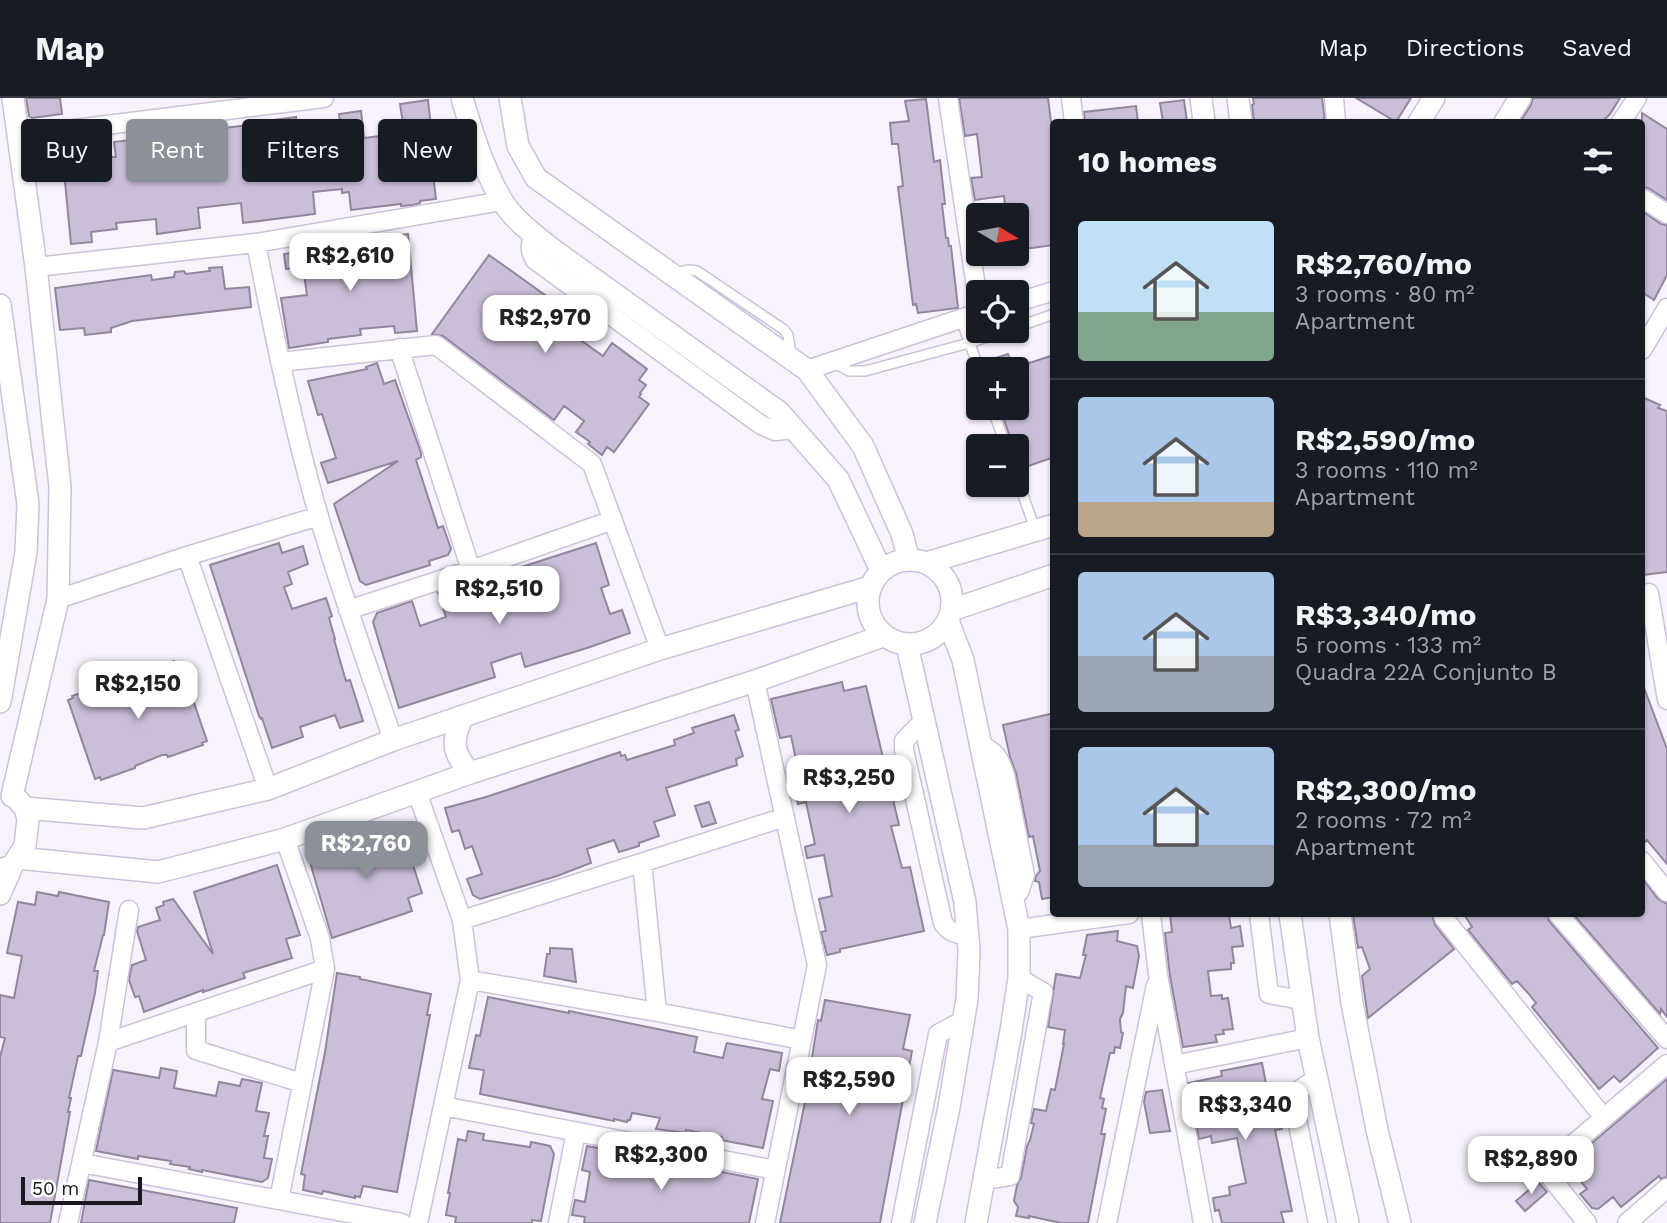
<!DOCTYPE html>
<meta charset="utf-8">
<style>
:root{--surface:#171b24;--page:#242831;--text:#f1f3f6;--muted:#9ea1a6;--line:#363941;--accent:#8c9099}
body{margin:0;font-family:"Work Sans",sans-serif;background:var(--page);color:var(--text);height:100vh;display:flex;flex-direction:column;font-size:26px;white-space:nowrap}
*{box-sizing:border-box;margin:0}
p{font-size:23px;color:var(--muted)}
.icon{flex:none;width:38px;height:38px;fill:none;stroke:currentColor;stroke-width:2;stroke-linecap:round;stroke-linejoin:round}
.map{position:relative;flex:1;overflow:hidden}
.panel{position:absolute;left:1050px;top:21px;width:595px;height:798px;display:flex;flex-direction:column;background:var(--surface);border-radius:7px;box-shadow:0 2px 5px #0004}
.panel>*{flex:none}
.guide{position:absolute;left:21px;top:21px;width:665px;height:63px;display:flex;gap:14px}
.needle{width:46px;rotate:100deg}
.buttons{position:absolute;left:966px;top:105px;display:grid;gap:14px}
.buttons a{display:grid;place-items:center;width:63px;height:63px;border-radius:7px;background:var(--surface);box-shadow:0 2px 5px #0004;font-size:35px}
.scale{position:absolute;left:21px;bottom:18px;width:121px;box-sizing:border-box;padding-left:7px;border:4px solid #1b1720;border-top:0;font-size:19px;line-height:24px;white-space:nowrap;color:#1b1720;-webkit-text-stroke:5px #fff;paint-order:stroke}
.price{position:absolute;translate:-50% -60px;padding:0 16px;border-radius:14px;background:#fff;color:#222;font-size:23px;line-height:46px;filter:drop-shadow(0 2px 4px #0008)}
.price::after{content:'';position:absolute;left:50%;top:42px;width:21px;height:16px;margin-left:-10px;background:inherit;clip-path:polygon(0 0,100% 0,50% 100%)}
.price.selected{background:var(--accent);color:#fff}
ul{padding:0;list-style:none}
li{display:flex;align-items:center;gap:21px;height:175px;padding:0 28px}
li+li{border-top:2px solid var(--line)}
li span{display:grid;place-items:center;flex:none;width:196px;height:140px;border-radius:7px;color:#555}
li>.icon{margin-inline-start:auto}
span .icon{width:84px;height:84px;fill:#fffc;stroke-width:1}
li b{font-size:30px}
h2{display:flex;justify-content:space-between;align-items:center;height:84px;padding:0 28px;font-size:30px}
.chip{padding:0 24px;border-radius:7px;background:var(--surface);box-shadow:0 2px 5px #0004;font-size:24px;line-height:63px}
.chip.selected{background:var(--accent);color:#fff}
header{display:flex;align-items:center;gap:42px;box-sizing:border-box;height:98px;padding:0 35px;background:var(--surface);border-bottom:2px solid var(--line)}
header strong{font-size:33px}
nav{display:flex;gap:38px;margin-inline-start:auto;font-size:24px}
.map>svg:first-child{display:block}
.building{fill:#cbbfd8;stroke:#91869e;stroke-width:2}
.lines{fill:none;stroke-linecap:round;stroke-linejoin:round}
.service-casing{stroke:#ccc1da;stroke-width:12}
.minor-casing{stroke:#ccc1da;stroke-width:21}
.tertiary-casing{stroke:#ccc1da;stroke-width:24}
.service{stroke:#fff;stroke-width:9}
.minor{stroke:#fff;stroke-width:18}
.tertiary{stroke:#fff;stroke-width:21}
</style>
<header>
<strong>Map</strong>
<nav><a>Map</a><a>Directions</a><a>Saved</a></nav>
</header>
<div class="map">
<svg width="1667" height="1125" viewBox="0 0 1667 1125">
<rect width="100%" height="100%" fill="#f7f2fc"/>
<path class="building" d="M26 0H60L62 16 32 20 29 18Z
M959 0H1048L1052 32H1054V147L1017 152V117H1006L1004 98 975 102 971 80 982 79 977 36 965 38Z
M1253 0H1322L1325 24H1254L1252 7 1254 6Z
M1356 0H1411L1396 24Z
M1533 0H1620L1610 16 1602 24H1520L1531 7Z
M926 1 934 64 940 62 945 106H942L946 140H948L949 148H951L958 210 918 215 916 206 913 207 898 89 903 88 898 46H892L890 25 909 23 905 3Z
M428 2 431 29 406 32 409 56H405L407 81 433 77 436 101 420 103V105L413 107 401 108V106L351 112 349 94 342 95V91L313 94 315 116 243 125 241 105 198 110 200 130 157 136 156 121 116 125 117 131 91 134 92 144 71 146 64 74 54 76 51 52 81 48 85 80 111 76 109 59H116L114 44 146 40 148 54 191 50 189 34 275 24 274 22 296 19 298 37 341 32 339 16 361 13 364 40 388 37V34L404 32 400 6Z
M1184 2 1187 24H1163L1160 5Z
M1136 8 1138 24H1085L1084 14Z
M1642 15 1667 31V102L1648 90 1642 89Z
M1642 113 1661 126 1667 127V177L1654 202 1642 194Z
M408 136 417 233 395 235 394 228 360 231 361 237 328 241V244L289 250 281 200 307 197 303 169 286 171 284 156 311 152V148L341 144 343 160 386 154 385 147 396 146 395 138Z
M489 157 577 220 568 233 603 258 612 245 647 271 639 282 646 287 640 295 641 296 639 299 649 306 614 354 607 349 602 357 588 346 590 344 576 334 584 323 564 308 554 322 443 238 432 236Z
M222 169 225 191 249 189 251 209 132 223 111 230V234L85 237 84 230 60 232 55 190 151 177 152 182 174 179 175 174 184 173 186 176 210 173 209 170Z
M1008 256 1013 271H986L984 264Z
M1054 257V359L1020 371 1017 359V348H1013L1000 310H1017V269Z
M377 265 384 286 395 282 421 355V359L416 362 438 430 443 428 451 451 448 457 429 463 430 467 366 487 360 483 334 406 398 363 328 385 321 365 336 360 322 316 318 317 308 283 367 271 366 269Z
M1642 299 1660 307 1658 310 1667 313V474L1642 477Z
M279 445 282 455 303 448 308 466 288 474 292 486 284 489 292 511 326 500 332 518 329 520 335 541H334L339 559 346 583 350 582 363 623 340 630 335 617 300 629 303 639 272 650 262 620 261 621 259 618 210 467Z
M596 445 609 487 601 490 610 516 622 512 630 535 587 550 525 569 521 555 491 565 495 579 399 610 373 524 377 515 412 503 420 528 446 519 438 495 495 477 509 507 515 471Z
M174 563 175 565 180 564 207 643 202 645 203 647 168 659 167 657H162L135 668V670L101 682 100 679 95 681 68 602 73 600 72 598 107 586 108 589 112 587 117 600 139 591 135 579 140 577 139 575Z
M842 584 844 593 866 588 899 727 891 728 902 770 910 769 924 833 840 851V854L827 857 821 834 826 833 819 801 832 798 824 757 807 760 805 749 815 746 806 704 798 706 793 684 795 682 794 672 798 671 791 638 780 640 771 601Z
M1643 587 1667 651V766L1647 742 1642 747V588Z
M1054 615V799L1042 801 1039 784 1035 783 1036 778 1040 773 1033 738 1029 739 1016 675 1010 659 1003 627Z
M734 617 739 632 735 633 743 658 736 661 737 667 666 690 675 717 654 724 659 738 639 745V748L619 754 614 742 587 751 591 765 557 778 480 801 473 797 467 781 482 776 472 748 465 751 459 732 452 734 445 710 486 699 620 654 621 658 625 657 627 662 675 647 674 642 694 635 692 630Z
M709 704 716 725 702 729 695 708Z
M394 728 401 730 422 795 408 800 412 813 332 840 310 764 313 758 331 752 330 750 346 744Z
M277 767 300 837 286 841 292 860 243 875 245 880 203 894V892L144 914 139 898 135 899 129 882 132 867 146 862 137 833 138 829 160 822 156 810 164 807 163 804 173 801 213 856 194 794Z
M1642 780 1658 801 1667 806V919L1661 911 1660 916 1573 816H1642Z
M37 794 58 798 59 794 109 804 104 837H103L94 873H98L95 895 81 958H78L69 1000H71L68 1014H70L50 1125H0V959L5 940 0 939V897L14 900 22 858 7 855 18 804 35 807Z
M1170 816H1226V817H1229L1231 830 1240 828 1243 848 1232 849 1234 865H1231V871L1208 873 1211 898 1222 897V901L1228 900 1233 931 1223 932 1224 936 1215 937 1217 944 1183 949 1170 878 1165 835 1172 834Z
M1360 816H1432L1435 827 1454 851 1368 920 1362 878 1370 871 1362 849 1358 850 1353 817Z
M1464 816H1547L1549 823 1658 950 1620 984 1614 978 1599 991 1532 909 1536 905 1528 895 1517 883 1512 886 1468 832 1472 829Z
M1118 833 1117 843 1137 848 1139 858 1133 890 1126 888 1123 915 1120 921 1121 934 1123 935 1120 950 1115 949 1114 955H1110L1100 1000 1104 1001 1102 1010 1106 1011 1101 1036H1105L1088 1125H1061L1029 1118V1120L1016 1118 1018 1109 1014 1103 1017 1087 1021 1080 1027 1048 1030 1042 1034 1026 1031 1025 1034 1011 1046 1013 1051 991 1055 992 1064 946H1063L1065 932 1048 929 1056 876 1080 880 1086 857H1083L1087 837Z
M550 850 572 851 576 884 544 878 547 856H550Z
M337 875 360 879V881L431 896 427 917H430L397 1094 363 1088 360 1099 355 1098V1100L323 1093 322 1096 303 1092 305 1077 301 1076 325 954Z
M488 899 569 915V913L697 939 694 954 723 960 726 947 727 945 782 955 779 973 770 971 762 1001 773 1003 763 1050 721 1042 722 1039 686 1032V1035L656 1031 660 1020 632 1015 630 1022H628L627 1024 614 1021V1023L480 996 484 972 469 970 476 937 480 938Z
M825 902 910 917 903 951 912 953 880 1125H780L804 1009 818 922 821 923Z
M1262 965 1271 1011 1278 1009 1282 1031 1275 1032 1292 1113 1281 1114 1284 1125H1222L1219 1112 1215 1113 1213 1100 1230 1097 1229 1089 1246 1085 1237 1040 1212 1045 1211 1038 1199 1041 1189 985 1222 978 1221 973Z
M161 970 177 973 174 990 216 998 219 984 240 988 242 981 262 985 256 1013 269 1015 264 1038H268L264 1060 272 1061 268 1080 262 1084 202 1072V1074L189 1071 190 1069 170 1066 171 1063 138 1058V1061L96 1053 113 972 159 980Z
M1667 981V1079L1661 1081 1659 1078 1621 1109 1613 1099 1598 1111 1592 1110 1580 1096 1587 1091 1574 1075 1578 1071 1571 1063Z
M1162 992 1170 1033 1150 1035 1144 1004 1146 994Z
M468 1033 484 1036 483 1042 530 1049 531 1044 550 1048 554 1056 541 1123 532 1122V1125H455L456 1119 446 1117 450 1095H448L458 1041 466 1043Z
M587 1048 758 1081 749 1125H584L585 1119 572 1117 575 1102 585 1104 590 1074 582 1072Z
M89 1082 237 1110 234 1125H81Z
M1538 1084 1547 1094 1525 1113 1516 1103Z"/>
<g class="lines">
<defs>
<path id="service" d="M675 177C683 172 688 171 697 173L783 231 788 237 791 256
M961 221 979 271
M1017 229 1054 216
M833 264 849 273H865L969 245 1006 233
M992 310 1006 348
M1017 380 1035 431"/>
<path id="minor" d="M948 0 978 203
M1071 0 1074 24
M1334 0 1336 24
M1621 24 1637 0
M18 38 324 0
M1642 100 1667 116
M534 136C530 147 529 152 535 162L761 327 775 333 794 331
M256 145C274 237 293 329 319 419 341 494 368 568 393 642
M36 169 256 145 502 103
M1017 204 1054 193
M399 250 471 472
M1642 252 1667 210
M280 264 436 247 592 366 660 551
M807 272 978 215
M187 458 268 691
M1649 495 1667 602
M58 501 187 458 319 418
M348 512 471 472 613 422
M755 583 817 867 765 1125
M924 622 904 643V652L943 825C950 835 956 836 968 837
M980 646C997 655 999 659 1005 677L1025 777 1019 794 1012 800
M417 694 462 822 470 882 418 1125
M1642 763 1667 794
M642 765 657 914
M1151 816 1158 877 1203 1125
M1259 816 1269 896 1301 902
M1443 816 1444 820 1604 1020
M1558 816 1667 941
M462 822 785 719
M1019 831 1129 816
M470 882 657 914 802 942
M196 914V952L302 985
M108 944 325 871
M1174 967 1308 940
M1317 980 1292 997 1318 1125
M443 1008 775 1072
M82 1065 402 1125
M984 1082 1010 1078 1043 894 1019 880
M279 1102 325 871 320 840 285 741
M68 1125 108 944 129 812
M558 1125 576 1034
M901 1125 938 936 964 922
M1107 1125 1156 887
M1587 1125 1544 1071 1667 966
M1627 1125 1667 1090"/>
<path id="tertiary" d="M462 0C472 34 483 70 501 101 514 123 537 139 556 154L779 314 838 381 881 472
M510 0 518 48 536 80 807 272 863 348 902 436 909 462
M1201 0 1204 24
M1238 0 1241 24
M1419 24 1434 0
M1505 24 1520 0
M0 207 28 406 26 454 0 604
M868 504a42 42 0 1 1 84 0a42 42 0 1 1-84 0Z
M926 465 1054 427
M952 512 1054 477
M948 523 963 562 1019 831V880L1011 933 976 1125
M907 547 965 804 969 853 967 901 949 1009 925 1125
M463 618C451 643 452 654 470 675
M12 698 58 501 60 389 36 169 13 0
M25 710 143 720 268 691 393 642 660 551 870 489
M18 760 158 774 285 741 470 675 755 583 883 538
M0 772 12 768 25 748 28 721 25 710 18 702
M0 796 12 768
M1290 816 1308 940 1348 1125
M1340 816 1352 905 1377 1032 1400 1125"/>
</defs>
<use href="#service" class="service-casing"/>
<use href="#minor" class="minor-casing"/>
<use href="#tertiary" class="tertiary-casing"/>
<use href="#service" class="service"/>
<use href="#minor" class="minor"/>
<use href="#tertiary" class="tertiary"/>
</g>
</svg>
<div class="buttons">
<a><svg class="needle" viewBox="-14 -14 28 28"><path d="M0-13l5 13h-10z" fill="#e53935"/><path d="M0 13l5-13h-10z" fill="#9ea1a6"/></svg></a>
<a><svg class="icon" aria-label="locate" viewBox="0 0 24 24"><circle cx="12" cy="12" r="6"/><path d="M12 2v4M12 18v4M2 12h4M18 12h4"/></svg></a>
<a>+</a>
<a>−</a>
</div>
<div class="scale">50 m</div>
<b class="price" style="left:350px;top:195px">R$2,610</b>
<b class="price" style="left:545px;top:257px">R$2,970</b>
<b class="price" style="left:499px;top:528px">R$2,510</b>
<b class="price" style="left:138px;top:623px">R$2,150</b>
<b class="price" style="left:849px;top:717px">R$3,250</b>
<b class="price selected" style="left:366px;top:783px">R$2,760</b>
<b class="price" style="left:849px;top:1019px">R$2,590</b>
<b class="price" style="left:1245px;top:1044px">R$3,340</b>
<b class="price" style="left:661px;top:1094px">R$2,300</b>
<b class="price" style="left:1531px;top:1098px">R$2,890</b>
<div class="guide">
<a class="chip">Buy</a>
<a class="chip selected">Rent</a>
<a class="chip">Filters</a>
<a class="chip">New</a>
</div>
<section class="panel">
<h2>10 homes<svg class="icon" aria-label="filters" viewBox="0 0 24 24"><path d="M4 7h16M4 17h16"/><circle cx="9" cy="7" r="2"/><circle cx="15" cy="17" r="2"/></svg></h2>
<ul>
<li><span style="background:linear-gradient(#bfe0f5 65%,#7fa58c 0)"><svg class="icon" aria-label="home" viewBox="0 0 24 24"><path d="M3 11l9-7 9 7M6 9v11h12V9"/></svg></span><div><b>R$2,760/mo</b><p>3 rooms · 80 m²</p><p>Apartment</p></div></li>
<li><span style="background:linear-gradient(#a9c7e8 75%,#b9a48a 0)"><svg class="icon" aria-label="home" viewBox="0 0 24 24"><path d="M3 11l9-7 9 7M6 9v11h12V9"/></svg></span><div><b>R$2,590/mo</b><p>3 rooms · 110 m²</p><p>Apartment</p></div></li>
<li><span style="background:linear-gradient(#a9c7e8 60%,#9aa5b1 0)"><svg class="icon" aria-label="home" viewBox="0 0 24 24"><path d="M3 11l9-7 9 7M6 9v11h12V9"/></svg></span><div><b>R$3,340/mo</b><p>5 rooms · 133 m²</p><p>Quadra 22A Conjunto B</p></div></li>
<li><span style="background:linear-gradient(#a9c7e8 70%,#9aa5b1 0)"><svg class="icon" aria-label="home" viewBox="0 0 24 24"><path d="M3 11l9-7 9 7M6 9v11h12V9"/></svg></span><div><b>R$2,300/mo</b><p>2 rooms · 72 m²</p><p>Apartment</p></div></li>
</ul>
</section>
</div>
